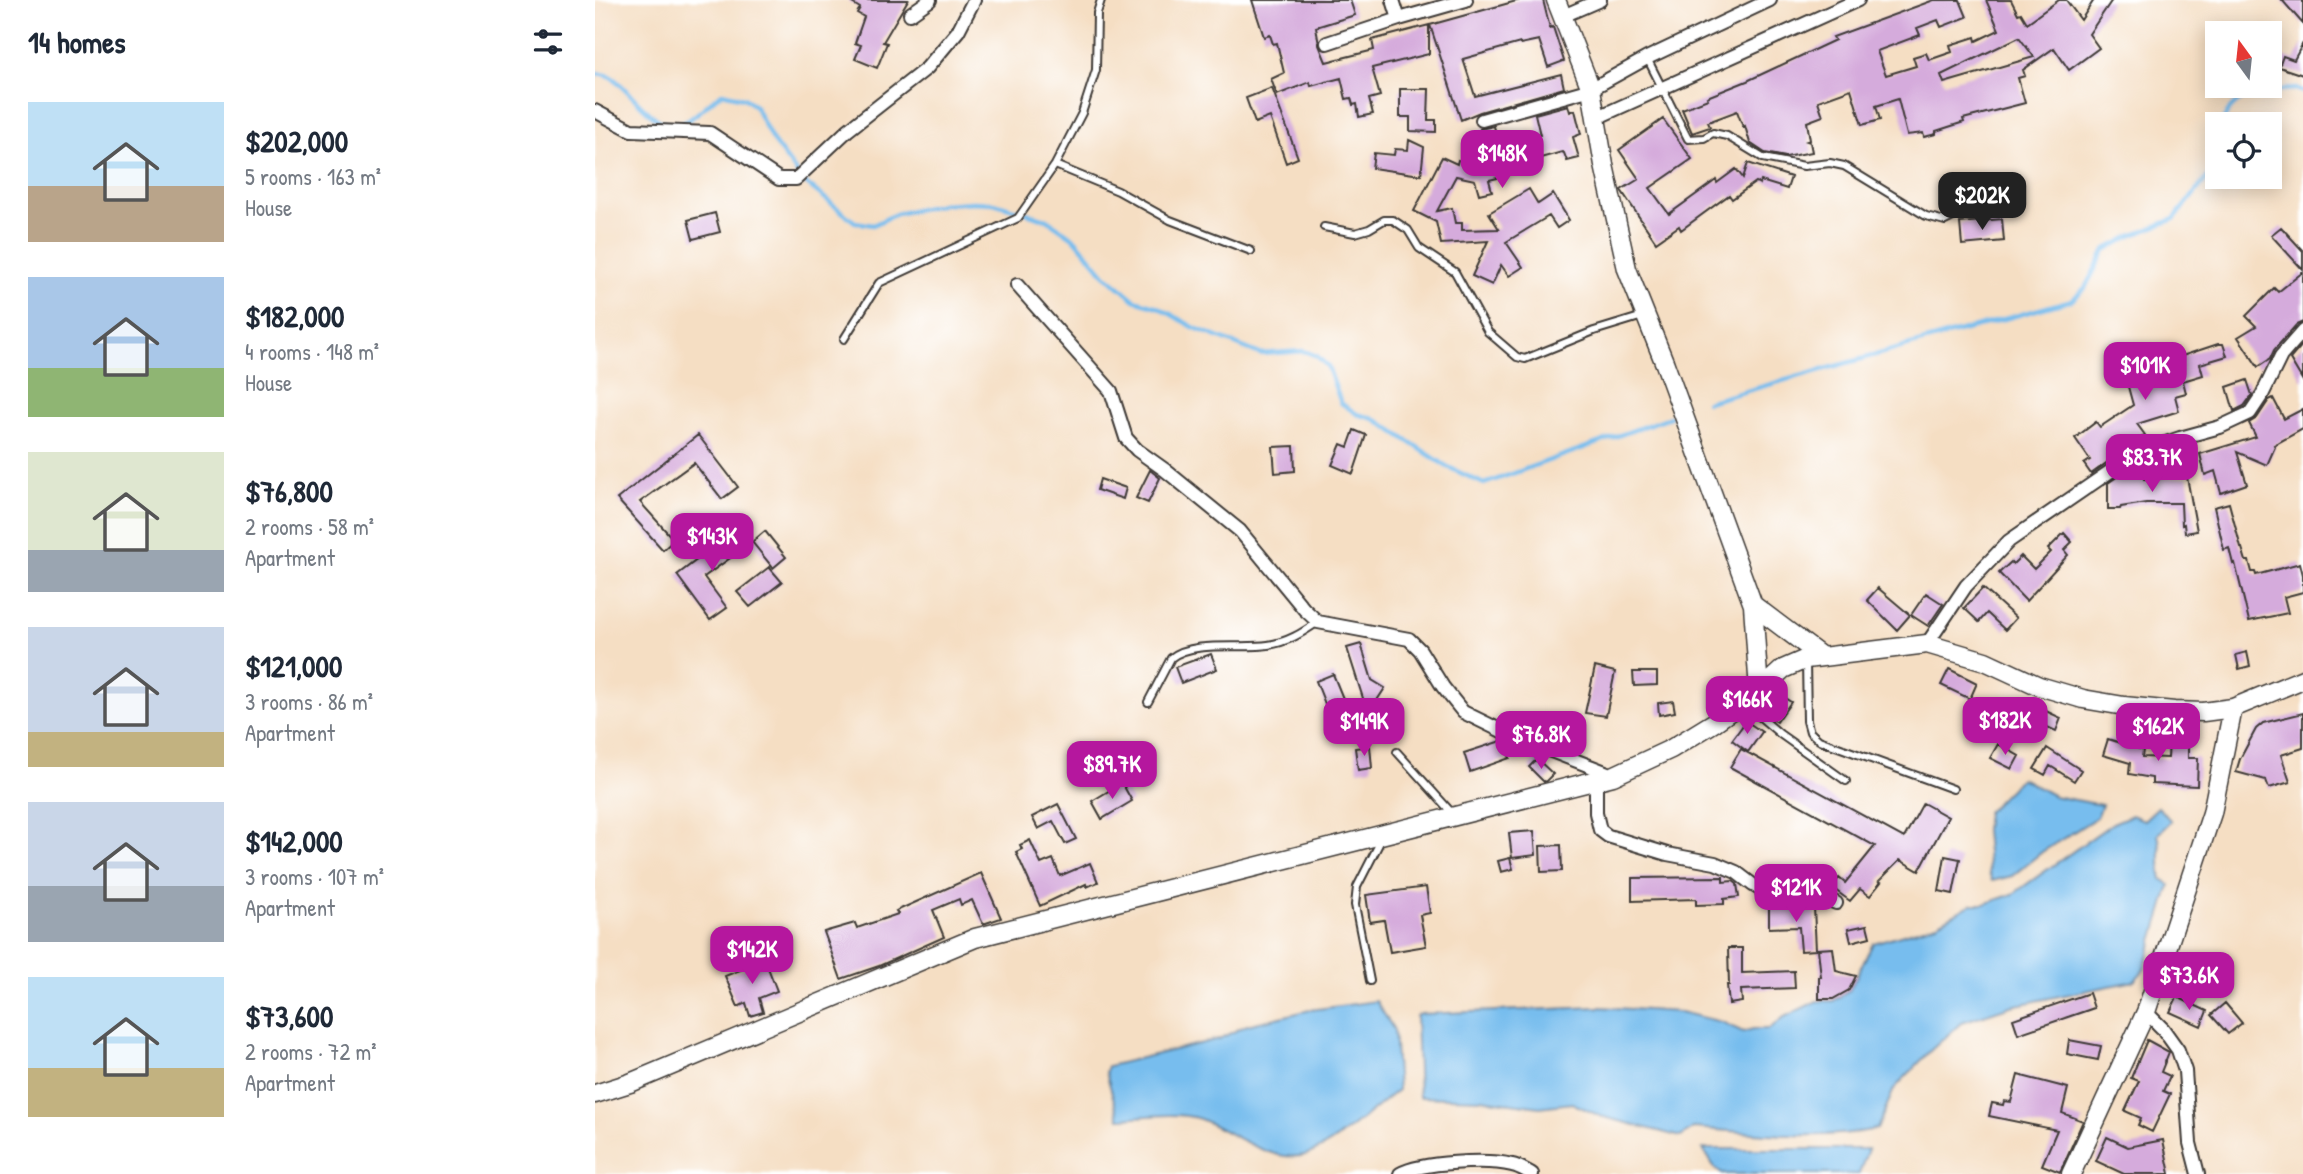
<!DOCTYPE html>
<meta charset="utf-8">
<style>
:root{--surface:#fff;--page:#f6f6f7;--text:#1f2937;--muted:#747a83;--accent:#b5179e}
body{margin:0;font-family:"Patrick Hand",sans-serif;background:var(--page);color:var(--text);height:100vh;display:flex;flex-direction:column;font-size:26px;white-space:nowrap}
*{box-sizing:border-box;margin:0}
p{font-size:23px;color:var(--muted)}
.icon{flex:none;width:38px;height:38px;fill:none;stroke:currentColor;stroke-width:2;stroke-linecap:round;stroke-linejoin:round}
.map{position:relative;flex:1;overflow:hidden}
.sheet{display:flex;flex-direction:column;background:var(--surface);width:595px}
.sheet>*{flex:none}
.needle{width:46px;rotate:345deg}
.controls{position:absolute;left:1610px;top:21px;display:grid;gap:14px}
.controls a{display:grid;place-items:center;width:77px;height:77px;border-radius:0px;background:var(--surface);box-shadow:0 4px 18px #0003;font-size:35px}
.price{position:absolute;translate:-50% -60px;padding:0 16px;border-radius:14px;background:var(--accent);color:#fff;font-size:23px;line-height:46px;filter:drop-shadow(0 2px 4px #0008)}
.price::after{content:'';position:absolute;left:50%;top:42px;width:21px;height:16px;margin-left:-10px;background:inherit;clip-path:polygon(0 0,100% 0,50% 100%)}
.price.current{background:#222;color:#fff}
ul{padding:0;list-style:none}
li{display:flex;align-items:center;gap:21px;height:175px;padding:0 28px}
li span{display:grid;place-items:center;flex:none;width:196px;height:140px;border-radius:0px;color:#555}
li>.icon{margin-inline-start:auto}
span .icon{width:84px;height:84px;fill:#fffc;stroke-width:1}
li b{font-size:30px}
h2{display:flex;justify-content:space-between;align-items:center;height:84px;padding:0 28px;font-size:30px}
main{display:flex;flex:1;min-height:0}
.map>svg:first-child{display:block}
.water{fill:#77bdee;stroke:#4a6c85;stroke-width:2}
.lines{fill:none;stroke-linecap:round;stroke-linejoin:round}
.stream{stroke:#77bdee;stroke-width:4.5}
.building{fill:#d5abdc;fill-rule:evenodd}
.service-casing{stroke:#3d3935;stroke-width:10}
.minor-casing{stroke:#3d3935;stroke-width:16}
.secondary-casing{stroke:#3d3935;stroke-width:21}
.service{stroke:#fff;stroke-width:6}
.minor{stroke:#fff;stroke-width:12}
.secondary{stroke:#fff;stroke-width:18}
</style>
<main>
<section class="sheet">
<h2>14 homes<svg class="icon" aria-label="filters" viewBox="0 0 24 24"><path d="M4 7h16M4 17h16"/><circle cx="9" cy="7" r="2"/><circle cx="15" cy="17" r="2"/></svg></h2>
<ul>
<li><span style="background:linear-gradient(#bfe0f5 60%,#b9a48a 0)"><svg class="icon" aria-label="home" viewBox="0 0 24 24"><path d="M3 11l9-7 9 7M6 9v11h12V9"/></svg></span><div><b>$202,000</b><p>5 rooms · 163 m²</p><p>House</p></div></li>
<li><span style="background:linear-gradient(#a9c7e8 65%,#8fb573 0)"><svg class="icon" aria-label="home" viewBox="0 0 24 24"><path d="M3 11l9-7 9 7M6 9v11h12V9"/></svg></span><div><b>$182,000</b><p>4 rooms · 148 m²</p><p>House</p></div></li>
<li><span style="background:linear-gradient(#dfe7d0 70%,#9aa5b1 0)"><svg class="icon" aria-label="home" viewBox="0 0 24 24"><path d="M3 11l9-7 9 7M6 9v11h12V9"/></svg></span><div><b>$76,800</b><p>2 rooms · 58 m²</p><p>Apartment</p></div></li>
<li><span style="background:linear-gradient(#c9d6e8 75%,#c2b280 0)"><svg class="icon" aria-label="home" viewBox="0 0 24 24"><path d="M3 11l9-7 9 7M6 9v11h12V9"/></svg></span><div><b>$121,000</b><p>3 rooms · 86 m²</p><p>Apartment</p></div></li>
<li><span style="background:linear-gradient(#c9d6e8 60%,#9aa5b1 0)"><svg class="icon" aria-label="home" viewBox="0 0 24 24"><path d="M3 11l9-7 9 7M6 9v11h12V9"/></svg></span><div><b>$142,000</b><p>3 rooms · 107 m²</p><p>Apartment</p></div></li>
<li><span style="background:linear-gradient(#bfe0f5 65%,#c2b280 0)"><svg class="icon" aria-label="home" viewBox="0 0 24 24"><path d="M3 11l9-7 9 7M6 9v11h12V9"/></svg></span><div><b>$73,600</b><p>2 rooms · 72 m²</p><p>Apartment</p></div></li>
</ul>
</section>
<div class="map">
<svg width="1708" height="1174" viewBox="0 0 1708 1174">
<rect width="100%" height="100%" fill="#fff"/>
<filter id="ink" filterUnits="userSpaceOnUse"><feTurbulence type="fractalNoise" baseFrequency=".0143" numOctaves="2"/><feDisplacementMap in="SourceGraphic" scale="14" xChannelSelector="R" yChannelSelector="G"/><feConvolveMatrix kernelMatrix="1 2 1 2 8 2 1 2 1" color-interpolation-filters="sRGB"/></filter>
<filter id="wash" filterUnits="userSpaceOnUse"><feTurbulence type="fractalNoise" baseFrequency=".00686" numOctaves="4" result="noise"/><feDisplacementMap in="SourceGraphic" scale="28" xChannelSelector="R" yChannelSelector="G"/><feGaussianBlur stdDeviation="1.57" result="paint"/><feColorMatrix in="noise" values="0 0 0 0 0 0 0 0 0 0 0 0 0 0 0 0 0 1.4 0 .05"/><feComposite in="paint" operator="in"/></filter>
<g filter="url(#wash)">
<rect width="100%" height="100%" fill="#f5dec3"/>
<path class="water" d="M1426 778 1459 796 1507 805 1502 817 1447 852 1417 876 1397 881 1394 874 1390 830 1392 812Z
M1563 807 1576 821 1563 834C1567 849 1563 864 1567 879L1575 885 1549 970 1539 981 1416 1006 1367 1022 1335 1051 1299 1089 1282 1129C1221 1141 1159 1133 1098 1128L1086 1137 1005 1116 977 1103 945 1107 887 1099 824 1097 821 1016 825 1014 1004 1007 1085 1012 1127 1022 1148 1032 1158 1029H1174L1189 1017 1222 1001H1238L1254 991 1278 943 1342 924 1377 904H1389L1418 894 1518 823 1537 815 1549 820Z
M781 1001 799 1030 803 1090C779 1108 738 1147 710 1155 675 1164 636 1131 605 1119 582 1111 548 1117 524 1118L511 1072 513 1066 624 1039 652 1025 715 1010Z
M1108 1149H1273L1264 1174H1127L1120 1168Z"/>
<g class="lines">
<path class="stream" d="M0 73C6 74 11 74 16 77 38 90 62 138 92 121 105 113 115 101 127 93L149 98 160 106 177 140 208 181 260 222 278 225 301 214 347 204 378 202 399 203 451 219 481 240 511 276 540 300 563 307 600 328 665 354 709 351 722 356 733 367 746 403 762 414 780 419 851 466 889 484 1075 417
M1627 124C1638 91 1671 91 1701 89L1708 92
M1112 402 1477 300 1490 288 1510 250 1536 236 1579 219 1620 168 1622 155"/>
</g>
<g id="blocks">
<path class="building" d="M252 0H313L288 42 292 43 282 68 260 59 266 45 260 43 269 17 262 13 265 8Z
M657 0H755L760 15 721 27 724 45 731 62 779 50 777 40 834 25V54L777 68 785 96 774 99 778 114 764 117 762 104 758 105 756 98 751 99 746 78 716 86 715 82 682 95 676 79 689 73 682 43 678 44 675 35 669 37Z
M925 0H948L955 28 958 27 969 61 953 67 944 40 925 44V43L868 59 880 96 966 74 969 88 885 112 866 120 835 25Z
M1339 0H1365L1372 17 1346 27 1343 20 1322 28 1325 35 1282 51 1291 75 1321 66 1318 57 1331 53 1334 60 1357 52 1355 45 1380 37 1381 41 1404 30 1391 0H1416L1423 14 1426 13 1432 23 1464 0H1471L1486 20 1499 0H1517L1494 34 1504 48 1474 70 1459 48 1428 70 1430 76 1423 78 1430 103 1368 119 1369 122 1341 131V134L1329 137 1328 133 1312 135 1303 99 1281 106 1285 120 1267 125 1256 89 1223 101 1228 116 1212 122 1215 140 1212 141 1215 142 1217 152 1191 157 1170 153 1155 143 1150 126 1148 127 1142 111 1113 122 1115 127 1097 133 1087 109 1113 99 1112 97 1152 81 1240 40 1238 37ZM1424 37 1439 57 1349 83 1346 75Z
M1687 0H1708V24Z
M1708 43V75L1684 67 1688 56 1699 60Z
M677 88 703 158 691 163 675 117 660 123 651 98Z
M805 89H834L833 120H841V132L815 131V117H805Z
M973 105 975 112 980 110 986 134 978 137 984 158 972 161 969 153 967 152 909 168 911 176 894 180 897 191 884 194 880 180 861 176 842 211 857 208 860 223H867V230L904 229 894 213 934 189 943 204 958 194 974 220 962 228 954 216 911 242 928 267 914 276 906 265 897 285 877 276 893 241 846 244 841 222 819 211 847 157 862 164 863 160 882 164 876 141 887 137 885 129 899 126 903 142 913 140 914 143 933 138 945 135 940 114Z
M1068 119 1097 159 1055 188 1074 214 1121 180 1122 183 1141 169 1148 178 1153 163 1196 177 1192 189 1166 181 1165 184 1161 182 1137 199 1134 195 1086 230 1084 226 1061 242 1026 190 1044 179 1024 150Z
M814 140 829 147 826 175 777 168 779 153 799 155 800 149 813 150Z
M120 213 125 232 98 239 93 220Z
M1407 219 1409 241 1367 245 1365 223Z
M1686 227 1708 251V270L1676 235Z
M1708 272V322L1701 325 1679 350 1675 359 1663 367 1643 337 1661 326 1651 316 1679 288 1683 292Z
M1623 344H1628L1632 356 1605 364 1608 375 1588 381 1591 393 1580 396 1584 411 1542 424 1550 435 1496 474 1489 464 1495 460 1480 438 1501 422 1505 427 1538 405 1532 383 1544 380 1538 357 1561 350 1564 360 1583 355 1584 357Z
M1708 344V381L1695 359Z
M1652 380 1657 395 1649 406 1639 411 1632 387Z
M1678 398 1689 419 1708 409V429L1679 445 1680 447 1672 465 1642 452 1652 484 1626 493 1620 471 1610 475 1605 454 1661 437 1654 423 1662 418 1674 400Z
M759 430 771 435 758 474 737 465 746 444 753 447Z
M103 435 143 487 127 499 99 463 45 502 79 540 68 550 22 499Z
M699 446 700 471 680 473 678 447Z
M1549 469V479L1592 477 1602 531 1590 533 1589 524 1587 525 1586 503H1551L1526 507 1525 509H1513V483L1532 470Z
M555 470 565 478 553 503 541 498Z
M505 479 531 488 528 499 502 490Z
M1634 503 1646 548H1647L1651 561H1654L1657 572H1660L1661 575 1705 563 1708 575V592L1689 597 1693 613 1654 621 1640 563 1638 564 1634 548 1629 550 1619 507Z
M144 528 156 543 109 577 132 608 115 620 82 575Z
M170 531 191 557 178 568 157 542Z
M1469 533 1477 542 1469 550 1473 555 1431 601 1404 573 1416 562 1418 564 1426 556 1439 569 1456 552 1453 549Z
M174 567 187 582 155 607 142 592Z
M1283 588 1315 615 1302 630 1272 600Z
M1388 588 1421 618 1410 630 1392 613 1384 622 1369 608Z
M1331 593 1348 604 1333 626 1316 615Z
M766 644 777 680 790 688 773 714 752 648Z
M1652 652 1655 666 1644 669 1641 655Z
M616 654 622 669 586 683 580 667Z
M1000 667 1020 672 1011 716 990 713Z
M1354 669 1382 683 1375 699 1346 685Z
M1038 672H1062V685L1039 686Z
M738 674 749 701 732 709 721 681Z
M1185 695 1196 702 1182 722 1171 715Z
M1078 701 1080 712 1064 715 1063 703Z
M1440 706 1466 718 1461 731 1434 719Z
M1708 713V748L1686 755 1695 782 1674 788 1671 780 1641 772 1645 759 1661 729 1668 723Z
M1151 721 1167 732 1153 752 1137 740Z
M1513 739 1548 750 1547 757 1573 758 1574 741H1593V758H1603L1602 786 1557 784V778L1534 774 1535 763 1508 755Z
M906 741 910 742 915 758 875 772 869 753Z
M1403 744 1424 756 1417 769 1395 758Z
M775 746 777 768 763 770 760 748Z
M1452 748 1486 770 1479 781 1455 766 1450 775 1439 769Z
M1146 749 1309 838 1328 803 1353 817 1324 871 1305 860 1284 881 1286 882 1275 896 1265 889 1255 901 1236 887 1244 878 1250 883 1280 846 1135 767Z
M942 759 958 774 951 781 949 782 934 767Z
M527 783 537 801 507 819 497 801Z
M463 804 481 839 470 844 458 821 443 829 437 817Z
M939 831 941 855 917 858 914 833Z
M435 840 446 864 458 859 465 876 495 863 503 882 492 887 491 884 445 906 421 852 427 849 425 845Z
M966 845 967 871 946 872 945 846Z
M1350 856 1365 859 1358 894 1344 891Z
M915 858 918 869 906 872 903 861Z
M386 873 406 918 388 924 377 900 366 905 364 899 338 910 349 937 284 966 246 979 229 932 260 923 262 928 303 914 301 911Z
M1128 877V882L1138 881 1142 884 1144 897 1129 899V904L1101 905V899L1037 901V878Z
M831 887 835 913 825 915 831 946 795 952 789 920 775 922 771 895Z
M1219 907 1221 950 1206 951 1204 927 1174 928V908Z
M1272 925 1275 937 1256 942 1253 929Z
M1133 948H1147V973L1199 971 1200 988 1146 990 1147 1002 1134 1004 1132 985H1134Z
M1238 948 1241 971 1261 976 1254 990 1238 999H1224V977H1226L1223 949Z
M170 960 182 991 164 998 168 1012 155 1016 151 1003 143 1007 130 976Z
M1494 993 1499 1008 1423 1034 1418 1019Z
M1582 997 1612 1011 1606 1026 1575 1012Z
M1630 1003 1647 1023 1633 1034 1616 1015Z
M1474 1040 1506 1046 1503 1060 1472 1054Z
M1552 1040 1574 1052 1566 1072 1575 1076 1568 1091 1575 1094 1557 1132 1543 1125 1546 1118 1530 1111 1544 1081 1536 1078Z
M1423 1075 1473 1088 1467 1113 1488 1121 1465 1172 1447 1165 1462 1130 1394 1116 1397 1103 1408 1105 1409 1101 1416 1102Z
M1512 1137 1533 1147 1568 1140 1575 1174H1529L1501 1161Z"/>
</g>
</g>
<g filter="url(#ink)">
<use href="#blocks" fill-opacity="0" stroke="#3d3935" stroke-width="2"/>
<g class="lines">
<defs>
<path id="service" d="M1052 58 1093 139 1109 138 1118 133 1132 136 1168 158 1209 166 1235 163 1249 166 1331 216 1350 221 1414 189
M460 165 523 191 575 220 656 251
M729 227 760 233 774 229 789 220H798L813 230 824 248 860 272 893 332 922 357 930 359 999 331 1048 316
M249 339 284 283 423 218 460 165 487 113 501 70 502 13 506 0
M1211 661 1212 721 1215 732 1224 740 1358 789
M553 702 576 658C597 640 647 649 673 645 693 642 707 633 723 622
M1150 704 1185 734 1251 781
M802 752 857 813
M775 981 760 905 762 887 786 840"/>
<path id="minor" d="M798 0 804 19
M315 14 335 0
M968 16 1005 0
M732 43 804 19 871 0
M0 111 36 130 115 133 184 179H201L253 130 332 68 363 31 379 0
M1001 118 1263 0
M887 120 996 89 1052 58 1175 0
M422 285 516 391 531 438 542 450 570 470 645 531 709 609 723 622 814 639 825 650 848 687 868 712 915 735 1018 775
M1332 644 1371 586 1414 541 1542 453 1585 438 1625 427 1655 413 1667 395 1686 356 1708 331
M1001 780V813L1005 830 1013 836 1072 854 1120 863 1141 872 1158 885 1176 896 1218 893 1241 903
M1551 1012 1568 1029 1583 1050 1590 1071 1595 1143 1603 1174
M805 1174C826 1162 893 1159 917 1165 924 1166 931 1171 937 1174"/>
<path id="secondary" d="M961 0 996 89 1009 165 1032 269 1070 364 1158 605 1164 691
M1158 605 1227 657
M0 1094 35 1083 380 938 1018 776 1076 749 1120 722 1164 691 1188 669 1211 659 1332 644 1390 661 1444 686 1488 699 1529 706 1579 711 1608 712 1638 708 1708 679
M1476 1174 1551 1012 1617 813 1638 708"/>
</defs>
<use href="#service" class="service-casing"/>
<use href="#minor" class="minor-casing"/>
<use href="#secondary" class="secondary-casing"/>
<use href="#service" class="service"/>
<use href="#minor" class="minor"/>
<use href="#secondary" class="secondary"/>
</g>
</g>
</svg>
<div class="controls">
<a><svg class="needle" viewBox="-14 -14 28 28"><path d="M0-13l5 13h-10z" fill="#e53935"/><path d="M0 13l5-13h-10z" fill="#747a83"/></svg></a>
<a><svg class="icon" aria-label="locate" viewBox="0 0 24 24"><circle cx="12" cy="12" r="6"/><path d="M12 2v4M12 18v4M2 12h4M18 12h4"/></svg></a>
</div>
<b class="price" style="left:907px;top:190px">$148K</b>
<b class="price current" style="left:1387px;top:232px">$202K</b>
<b class="price" style="left:1550px;top:402px">$101K</b>
<b class="price" style="left:1557px;top:494px">$83.7K</b>
<b class="price" style="left:117px;top:573px">$143K</b>
<b class="price" style="left:1152px;top:736px">$166K</b>
<b class="price" style="left:1410px;top:757px">$182K</b>
<b class="price" style="left:769px;top:758px">$149K</b>
<b class="price" style="left:1563px;top:763px">$162K</b>
<b class="price" style="left:946px;top:771px">$76.8K</b>
<b class="price" style="left:517px;top:801px">$89.7K</b>
<b class="price" style="left:1201px;top:924px">$121K</b>
<b class="price" style="left:157px;top:986px">$142K</b>
<b class="price" style="left:1594px;top:1012px">$73.6K</b>
</div>
</main>
